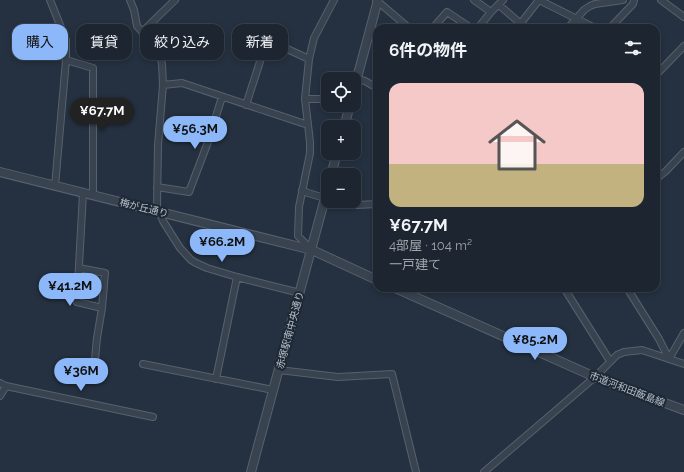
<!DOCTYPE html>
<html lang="ja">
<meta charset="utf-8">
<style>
:root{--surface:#1c2530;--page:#29313c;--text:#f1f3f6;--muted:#a0a5ab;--line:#3a424c;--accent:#8cb7f9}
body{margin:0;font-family:Raleway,"Noto Sans JP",sans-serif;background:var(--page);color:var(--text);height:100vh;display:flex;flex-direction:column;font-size:15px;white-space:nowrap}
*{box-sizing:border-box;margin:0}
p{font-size:13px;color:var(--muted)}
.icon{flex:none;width:22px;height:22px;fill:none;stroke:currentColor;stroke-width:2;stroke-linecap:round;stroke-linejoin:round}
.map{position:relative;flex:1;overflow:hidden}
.drawer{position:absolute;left:373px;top:24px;width:287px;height:268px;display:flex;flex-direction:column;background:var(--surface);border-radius:12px;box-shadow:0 2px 6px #0003,0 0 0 1px var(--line)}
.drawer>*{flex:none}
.banner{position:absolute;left:12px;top:24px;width:301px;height:36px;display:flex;gap:8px}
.buttons{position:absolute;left:321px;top:72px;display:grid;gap:8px}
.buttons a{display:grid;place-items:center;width:40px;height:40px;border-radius:8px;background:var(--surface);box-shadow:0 2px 6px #0003,0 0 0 1px var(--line);font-size:20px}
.price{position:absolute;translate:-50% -34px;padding:0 9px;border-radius:14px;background:var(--accent);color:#111;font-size:13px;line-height:26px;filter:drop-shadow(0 1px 2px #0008)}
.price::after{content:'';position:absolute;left:50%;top:24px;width:12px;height:9px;margin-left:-6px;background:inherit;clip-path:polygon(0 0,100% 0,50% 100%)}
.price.selected{background:#222;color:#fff}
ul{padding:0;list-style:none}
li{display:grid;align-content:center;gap:8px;height:212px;padding:0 16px}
li span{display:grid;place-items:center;height:124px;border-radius:12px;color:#555}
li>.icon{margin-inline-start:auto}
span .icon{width:72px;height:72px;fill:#fffc;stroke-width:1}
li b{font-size:17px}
h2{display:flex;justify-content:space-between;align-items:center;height:48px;padding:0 16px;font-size:17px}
.pill{padding:0 14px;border-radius:12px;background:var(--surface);box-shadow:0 2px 6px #0003,0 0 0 1px var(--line);font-size:14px;line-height:36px}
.pill.selected{background:var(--accent);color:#111}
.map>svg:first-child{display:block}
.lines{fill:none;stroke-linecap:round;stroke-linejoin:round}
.minor-casing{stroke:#57616e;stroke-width:8}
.tertiary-casing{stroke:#57616e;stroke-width:10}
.minor{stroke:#394350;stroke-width:6}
.tertiary{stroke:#394350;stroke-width:8}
.labels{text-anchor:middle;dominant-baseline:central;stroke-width:4;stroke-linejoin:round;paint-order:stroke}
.street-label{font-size:10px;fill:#b6becb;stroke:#1e2835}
</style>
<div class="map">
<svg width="684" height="472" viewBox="0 0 684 472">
<rect width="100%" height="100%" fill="#253140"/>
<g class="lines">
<defs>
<path id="minor" d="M50 0 66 40V60L55 186
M130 0 134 10 137 26 158 49 162 64 163 85 158 145 157 207 163 221 180 248 191 260 196 263 207 268 237 277 300 293
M376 0 409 28
M474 0 491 12
M539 0 595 28
M661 0 684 17
M499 5 521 24 528 28
M433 28 447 12 471 28
M478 28 491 12 503 0
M517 28 539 0
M568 28 584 10 590 6 595 4 623 0
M610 28 633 4 634 0
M142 32 175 0
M66 60 93 68V195
M656 75 684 46
M357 79 365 81 377 88
M163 85 182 83 308 125
M305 99H328
M246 105 266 43 285 48 309 59
M656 179 666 171 684 152
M157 187 189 192 208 142 222 97
M302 190 308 193 325 198
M345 201 357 205 377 204
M311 249 298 236 299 207 310 153V142L305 99 309 59 314 38 334 0
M79 268 105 273 102 308 77 302 83 193
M564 288 610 361
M627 288 659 339 669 359
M669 359 684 333
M143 364 273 390
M279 370 338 377 392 374 416 472
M216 379 237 277
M93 380 97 338 102 308
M0 383 6 386 153 417
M0 396 6 386
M484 472 595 377 617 355 624 352 642 350 684 364"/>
<path id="tertiary" d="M354 89 378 0
M344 127 350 105
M0 172 312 250 377 280
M331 175 337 153
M395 288 595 377 684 410
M251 472 328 187"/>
</defs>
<use href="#minor" class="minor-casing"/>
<use href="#tertiary" class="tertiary-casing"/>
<use href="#minor" class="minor"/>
<use href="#tertiary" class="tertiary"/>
</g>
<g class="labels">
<g class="street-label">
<text transform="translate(144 208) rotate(14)">梅が丘通り</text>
<text transform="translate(290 330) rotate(-75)">赤塚駅南中央通り</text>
<text transform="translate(627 389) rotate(21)">市道河和田飯島線</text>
</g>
</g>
</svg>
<div class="buttons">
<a><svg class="icon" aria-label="locate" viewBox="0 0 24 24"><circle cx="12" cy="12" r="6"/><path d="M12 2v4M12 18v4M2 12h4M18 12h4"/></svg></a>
<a>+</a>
<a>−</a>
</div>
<b class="price selected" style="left:102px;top:132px">¥67.7M</b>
<b class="price" style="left:195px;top:150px">¥56.3M</b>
<b class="price" style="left:222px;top:263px">¥66.2M</b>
<b class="price" style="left:70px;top:307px">¥41.2M</b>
<b class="price" style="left:535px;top:361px">¥85.2M</b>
<b class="price" style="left:81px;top:392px">¥36M</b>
<div class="banner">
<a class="pill selected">購入</a>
<a class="pill">賃貸</a>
<a class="pill">絞り込み</a>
<a class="pill">新着</a>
</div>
<section class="drawer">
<h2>6件の物件<svg class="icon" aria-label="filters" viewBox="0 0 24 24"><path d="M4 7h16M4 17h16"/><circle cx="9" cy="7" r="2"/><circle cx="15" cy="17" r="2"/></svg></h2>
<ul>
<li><span style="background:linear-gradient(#f6c9c9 65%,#c2b280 0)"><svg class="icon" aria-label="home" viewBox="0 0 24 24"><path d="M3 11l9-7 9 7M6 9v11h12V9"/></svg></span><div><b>¥67.7M</b><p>4部屋 · 104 m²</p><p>一戸建て</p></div></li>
</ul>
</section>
</div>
